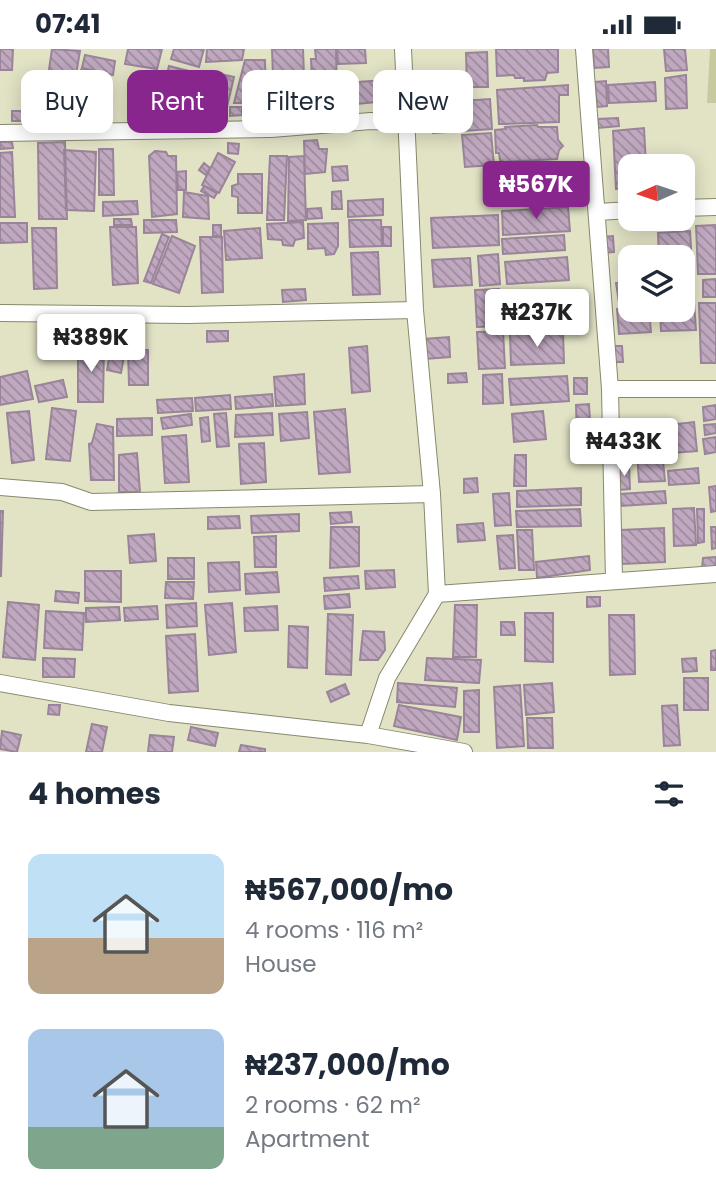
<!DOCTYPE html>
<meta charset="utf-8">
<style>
:root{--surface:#fff;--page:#f6f6f7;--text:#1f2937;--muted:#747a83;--accent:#89268e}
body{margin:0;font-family:Poppins,sans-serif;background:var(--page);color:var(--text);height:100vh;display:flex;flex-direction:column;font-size:26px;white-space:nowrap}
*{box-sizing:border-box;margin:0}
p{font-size:23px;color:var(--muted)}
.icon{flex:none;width:38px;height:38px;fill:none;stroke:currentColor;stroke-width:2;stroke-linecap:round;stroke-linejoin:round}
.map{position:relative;height:703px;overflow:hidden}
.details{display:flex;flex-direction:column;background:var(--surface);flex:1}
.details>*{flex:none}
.top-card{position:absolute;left:21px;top:21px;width:676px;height:63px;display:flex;gap:14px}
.needle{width:46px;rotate:267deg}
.fabs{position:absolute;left:618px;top:105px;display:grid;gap:14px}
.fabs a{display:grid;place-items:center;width:77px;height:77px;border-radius:14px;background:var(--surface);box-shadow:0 4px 18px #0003;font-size:35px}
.price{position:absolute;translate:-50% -60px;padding:0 16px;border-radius:7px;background:#fff;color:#222;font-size:23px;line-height:46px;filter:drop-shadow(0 2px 4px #0008)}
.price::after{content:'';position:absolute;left:50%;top:42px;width:21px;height:16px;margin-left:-10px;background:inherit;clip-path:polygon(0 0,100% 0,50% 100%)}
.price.selected{background:var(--accent);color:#fff}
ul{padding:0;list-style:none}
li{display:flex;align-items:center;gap:21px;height:175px;padding:0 28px}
li span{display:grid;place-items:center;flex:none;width:196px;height:140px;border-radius:14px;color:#555}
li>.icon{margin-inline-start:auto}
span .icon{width:84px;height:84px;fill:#fffc;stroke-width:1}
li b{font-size:30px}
h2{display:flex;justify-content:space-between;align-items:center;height:84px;padding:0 28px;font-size:30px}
.tag{padding:0 24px;border-radius:14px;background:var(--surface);box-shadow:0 4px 18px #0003;font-size:24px;line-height:63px}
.tag.selected{background:var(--accent);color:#fff}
.status{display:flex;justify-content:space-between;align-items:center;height:49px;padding:0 35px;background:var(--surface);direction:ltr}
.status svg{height:19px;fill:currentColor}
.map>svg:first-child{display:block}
.grass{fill:url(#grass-tufts)}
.building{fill:url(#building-back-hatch);stroke:#998499;stroke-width:2}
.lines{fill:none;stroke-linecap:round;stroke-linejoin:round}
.minor-casing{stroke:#87886c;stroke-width:18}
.minor{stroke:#fff;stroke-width:16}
</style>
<div class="status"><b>07:41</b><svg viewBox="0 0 49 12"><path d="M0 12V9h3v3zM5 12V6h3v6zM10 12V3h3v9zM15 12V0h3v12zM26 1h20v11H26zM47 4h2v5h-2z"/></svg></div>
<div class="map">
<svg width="716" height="703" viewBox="0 0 716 703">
<defs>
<pattern id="grass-tufts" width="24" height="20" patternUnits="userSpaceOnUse" patternTransform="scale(1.75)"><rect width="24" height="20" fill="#c8c99f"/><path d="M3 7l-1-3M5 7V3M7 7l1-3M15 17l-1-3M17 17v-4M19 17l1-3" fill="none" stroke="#acad89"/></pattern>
<pattern id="building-back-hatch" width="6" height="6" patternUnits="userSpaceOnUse" patternTransform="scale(1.75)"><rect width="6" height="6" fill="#c0a9c0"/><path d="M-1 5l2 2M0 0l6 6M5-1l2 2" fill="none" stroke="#9d8a9c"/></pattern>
</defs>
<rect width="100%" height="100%" fill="#e2e3c5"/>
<path class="grass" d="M710 0H716V54H707Z"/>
<path class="building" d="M0 0H13L12 21H0Z
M52 0 80 2 69 67 43 62Z
M128 0H162L157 20 125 15Z
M174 0H204L199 18 171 10Z
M207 0H244L242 11 206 13Z
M272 0H303L305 53 274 54Z
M315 0H336L337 45 313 46 311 10H316Z
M337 0H365L366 14 338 15Z
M496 0H558V23L547 24 545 31 524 32V29H515L514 26 497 27Z
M593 0H608L609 18 594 19Z
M664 0H685L687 21 666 22Z
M487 3 488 38H467L466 4Z
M85 6 115 12 113 26 82 19Z
M245 11H265L266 54H234Z
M169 17 197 24 192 41 165 34Z
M81 21 95 24 90 54 76 49Z
M225 26 234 28 227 58 218 56Z
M686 26 687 59 666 60 665 29Z
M384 31 386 52 347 56 345 34Z
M411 32H418L419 40H411Z
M606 32 607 57 597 58 595 33Z
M655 33 656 52 609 54 608 36Z
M568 36V46H559V73L499 75 497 41Z
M165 39 192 46 187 65 160 58Z
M26 42H38L39 72H12V62H26Z
M326 50 327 62 308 63V51Z
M490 50 492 80 433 84 431 54Z
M230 58H242V66L230 67Z
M225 59 226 68 196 70 195 61Z
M98 61 99 74H73V62Z
M42 68 65 70 64 78 42 76Z
M618 69 619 77 598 79V70Z
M537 76 538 78H557L558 91 563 97 559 101 557 110 504 113 500 111 499 104H496L495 81 506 80 505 78Z
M644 79 646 117H630V139L616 140 613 82Z
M491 84 494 116 465 118 462 86Z
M317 91 319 100H327L325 123 305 125 304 92Z
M0 93H12L13 99 0 100Z
M65 93 67 170H39L38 94Z
M228 94 239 95 238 105 228 104Z
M99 100H113L114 146H99Z
M64 101 96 103 94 162 66 161Z
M155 102 166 103 168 107H176L177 165 152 168 149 107Z
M12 103 15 168H0V104Z
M218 104 235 113 219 144 202 136Z
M270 107H287L284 171H267Z
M304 107 306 171 288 172 289 108Z
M204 114 210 119 206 126 199 121Z
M347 117 348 131 333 132 332 118Z
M573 117 575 145 557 146 555 118Z
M186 122V141H178L177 123Z
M519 122 521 153 502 154 500 123Z
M238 125H262V164H238V148L232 147V137L238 135Z
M204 137 217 144 214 149 201 142Z
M341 142 342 160H332V143Z
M184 143 208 147 209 170 183 168Z
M383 150V166L348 168V152Z
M137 152 138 165 103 167V153Z
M568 158 570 182 503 186 502 162Z
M321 159 322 169 307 170V160Z
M498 166 499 196 433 199 431 169Z
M114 170H131L132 176H114Z
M144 171H176L177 183 144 184Z
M349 171H381L382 197 350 198Z
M303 173 304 189 295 191 293 197 283 196 282 191 268 190 267 175Z
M0 174H27V193L0 194Z
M338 174V197L334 205 326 206 325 199 308 200V175Z
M213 176H221V187H213Z
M716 176V225H698L696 177Z
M110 178H136L138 234 113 236Z
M383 178H391V197H383Z
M32 179H56L57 239 34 240Z
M260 179 262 209 226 211 224 182Z
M690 182 694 246 682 247V208H659L658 184Z
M162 185 169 188 151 234 144 232Z
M564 186 565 201 503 205 502 190Z
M172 187 195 197 179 244 153 235Z
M613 187 614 203 603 204 602 188Z
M200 188H222L223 243 202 244Z
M378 203 380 245 353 246 351 204Z
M498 205 500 235 480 237 478 207Z
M567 208 569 231 507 235 505 213Z
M470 209 472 236 434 238 432 211Z
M716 230V248H703V231Z
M630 232V251L619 253 616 234Z
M305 240 306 251 283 253 282 241Z
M499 240 502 277 477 278 475 241Z
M570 243 572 270 509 272 508 246Z
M582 250 584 267 576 268 574 251Z
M682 253H694L696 281 661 282 660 261H682Z
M699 254H716V314H701Z
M630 259V261H649L651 283 619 285 617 260Z
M207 282H228V292L207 293Z
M503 282 505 319 479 320 477 283Z
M563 283 564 314 511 316 510 285Z
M113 287 127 290 121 324 107 321Z
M449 288 450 308 425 310 424 290Z
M367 297 370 342 352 344 349 299Z
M612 297H622L623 313H612Z
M78 298H104L103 353H78Z
M128 301H148V336H129Z
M27 322 33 350 0 356V328Z
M466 324 467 333 448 334V325Z
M304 325 305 355 276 357 274 328Z
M502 325 503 354 483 355V326Z
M567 327 569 352 511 356 509 330Z
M574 329H587V345H574Z
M63 331 67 348 39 353 35 337Z
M272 345 273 357 236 360 235 348Z
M230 346 231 360 196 362 195 349Z
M192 349 193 362 158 364 157 351Z
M589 355 591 388 577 389 576 356Z
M716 356V370L704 372 703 358Z
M52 359 76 362 70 412 46 410Z
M345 360 350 423 319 425 314 363Z
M29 362 34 411 12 414 7 364Z
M543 362 546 390 514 393 512 365Z
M307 363 309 389 281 392 279 365Z
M226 364 229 397 217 398 214 365Z
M272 364 273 386 235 388 236 366Z
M191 365 192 376 163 380 161 369Z
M208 368 210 392 202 393 200 369Z
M152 369V386L117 387V370Z
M661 372 662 396 638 398 636 374Z
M694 373 697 402 672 404 669 376Z
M97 375 113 378 114 431H91L89 395 92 394Z
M716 375V384L705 386 704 376Z
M186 386 189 433 165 434 162 388Z
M716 388V403L705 405 703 390Z
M264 394 266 433 241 435 239 395Z
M662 402 665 432 639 433 637 404Z
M137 404 140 443H119V406Z
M515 406H526V437H514Z
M617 417H629L630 440 619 441Z
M698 419 699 434 669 436 668 422Z
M477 429 478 443 464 444V430Z
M716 437V462L711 463 709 438Z
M581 439V456L517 458V442Z
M665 442 666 454 621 457 620 445Z
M509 444 511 476 495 477 493 445Z
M694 459 696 496 674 497 673 460Z
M580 460 581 477 517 478 516 462Z
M697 460H704V493L698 494Z
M0 462H3L1 527H0Z
M351 463 352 473 331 475 330 464Z
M299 465V482L252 484 251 467Z
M239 467 240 479 208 480V468Z
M483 474 485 491 458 493 457 476Z
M331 478H359V517L330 519Z
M711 478H716V499L712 500Z
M664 479 665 513 622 515 621 481Z
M517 481H532L534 521H519Z
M154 485 156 512 130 514 128 487Z
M513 486 515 519 500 520 497 487Z
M276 487V518H255L254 488Z
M589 507 590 521 537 529 536 513Z
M716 508V518L702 519 703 509Z
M168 509H194V530H168Z
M239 513 240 541 209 543 208 514Z
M394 521 395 538 366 540 365 522Z
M85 522H121V553L85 552Z
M277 523 279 543 246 545 245 525Z
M358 527 359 539 325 542 324 529Z
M166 533H194L193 550 165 549Z
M56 542 79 544 78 554 55 552Z
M349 545 350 558 325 560 324 547Z
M587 548H600V557L587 558Z
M8 553 39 556 35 611 3 608Z
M196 554 197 577 167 579 166 556Z
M232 554 236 603 209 606 205 556Z
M455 556H477L476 608H453Z
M157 557 158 570 125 572 124 559Z
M277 557 278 581 245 582 244 559Z
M119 558 120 571 86 573V559Z
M46 562 84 564 82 601 44 599Z
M525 564H553V613L525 612Z
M328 565 353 566 351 626 326 625Z
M609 566H634L635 625 610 626Z
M501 573H514L515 586H501Z
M289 577 308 578 307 619 288 618Z
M363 582 384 583 385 601 378 611H360Z
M195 585 198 642 169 644 166 587Z
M716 601V621H711V602Z
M43 609 75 610 74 628H43Z
M427 609 481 611 479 634 425 631Z
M696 609 697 622 683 623 682 610Z
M684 629H708V661H684Z
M398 634 457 639 455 658 397 653Z
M552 634 554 663 526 666 524 636Z
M345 635 349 645 331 653 327 643Z
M520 636 524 697 497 699 494 638Z
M479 641V683H464V642Z
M49 656H60L59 666 48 665Z
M399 656 461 668 457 691 394 677Z
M677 656 680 696 664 697 662 657Z
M527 669H552L553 699H528Z
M92 675 107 678 102 703H86Z
M191 678 218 684 215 697 188 691Z
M2 682 21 686 17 703 0 700Z
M150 686 174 688 172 703H148Z
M241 696 265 700V703H239Z"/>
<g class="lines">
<defs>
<path id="minor" d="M584 0 610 340 614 531
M0 84 271 80 371 72 407 73
M682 159 716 158
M598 163 630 161
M0 264 187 266 415 261
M610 340H716
M0 438 62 443 91 453 432 445
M437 545 716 525
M0 634 169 664 368 686 464 703
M368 686 387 629 437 545 432 445 415 261 403 0"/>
</defs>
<use href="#minor" class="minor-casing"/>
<use href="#minor" class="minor"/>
</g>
</svg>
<div class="fabs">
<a><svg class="needle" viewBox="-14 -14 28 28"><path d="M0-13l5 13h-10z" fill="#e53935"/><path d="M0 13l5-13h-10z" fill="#747a83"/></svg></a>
<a><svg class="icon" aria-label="layers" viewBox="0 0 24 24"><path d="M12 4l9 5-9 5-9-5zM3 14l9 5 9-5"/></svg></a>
</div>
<b class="price selected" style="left:536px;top:172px">₦567K</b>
<b class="price" style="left:537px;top:300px">₦237K</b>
<b class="price" style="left:91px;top:325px">₦389K</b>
<b class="price" style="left:624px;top:429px">₦433K</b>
<div class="top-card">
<a class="tag">Buy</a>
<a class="tag selected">Rent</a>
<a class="tag">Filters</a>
<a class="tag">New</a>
</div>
</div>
<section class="details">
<h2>4 homes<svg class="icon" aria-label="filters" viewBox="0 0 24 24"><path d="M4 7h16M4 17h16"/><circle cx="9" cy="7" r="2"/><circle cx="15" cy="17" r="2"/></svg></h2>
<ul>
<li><span style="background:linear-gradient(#bfe0f5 60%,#b9a48a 0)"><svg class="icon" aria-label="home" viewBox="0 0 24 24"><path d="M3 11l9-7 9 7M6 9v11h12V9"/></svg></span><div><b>₦567,000/mo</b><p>4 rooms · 116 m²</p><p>House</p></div></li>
<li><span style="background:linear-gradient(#a9c7e8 70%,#7fa58c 0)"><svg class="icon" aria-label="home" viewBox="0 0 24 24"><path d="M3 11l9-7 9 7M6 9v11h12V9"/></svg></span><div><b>₦237,000/mo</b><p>2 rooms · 62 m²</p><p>Apartment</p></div></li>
</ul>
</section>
